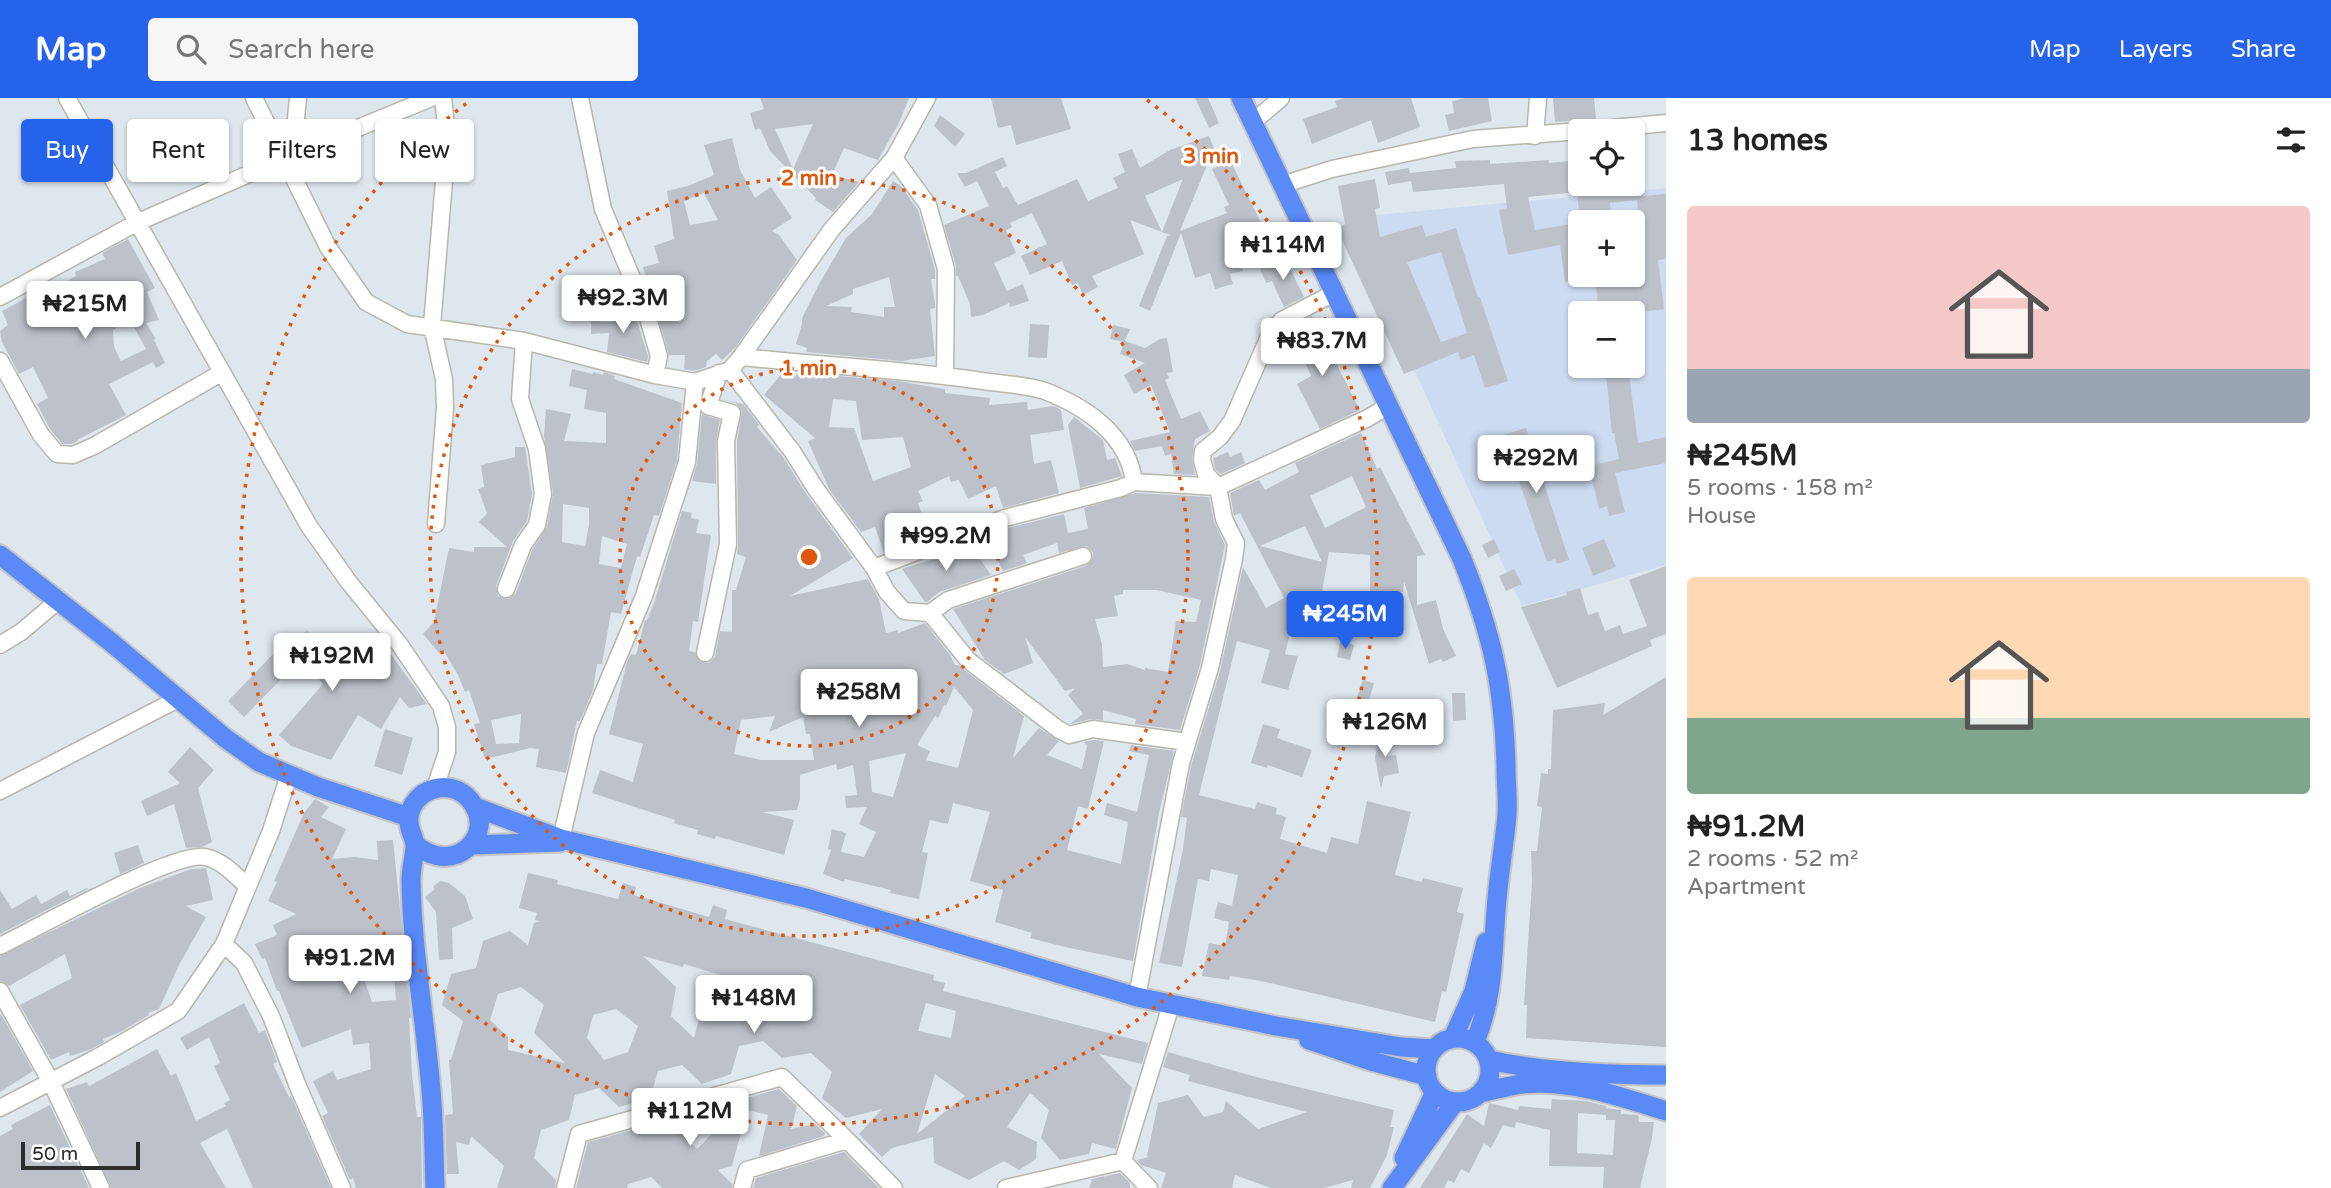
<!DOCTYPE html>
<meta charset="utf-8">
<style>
:root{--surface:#fff;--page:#f6f6f6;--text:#222;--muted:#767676;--accent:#2563eb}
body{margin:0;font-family:"Varela Round",sans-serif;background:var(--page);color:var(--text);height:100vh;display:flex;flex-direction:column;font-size:26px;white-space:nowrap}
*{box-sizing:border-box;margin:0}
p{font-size:23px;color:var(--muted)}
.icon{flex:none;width:38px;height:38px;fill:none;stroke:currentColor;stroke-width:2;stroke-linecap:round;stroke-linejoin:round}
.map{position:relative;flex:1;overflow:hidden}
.drawer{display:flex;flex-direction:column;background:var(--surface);width:665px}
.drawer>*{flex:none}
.banner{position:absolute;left:21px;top:21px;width:665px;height:63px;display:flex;gap:14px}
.tools{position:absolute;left:1568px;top:21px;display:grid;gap:14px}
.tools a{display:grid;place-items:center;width:77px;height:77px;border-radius:7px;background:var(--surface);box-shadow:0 2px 5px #0004;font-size:35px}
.scale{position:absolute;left:21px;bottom:18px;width:119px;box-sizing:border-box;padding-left:7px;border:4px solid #2c2c2c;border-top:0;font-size:19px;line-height:24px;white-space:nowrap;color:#2c2c2c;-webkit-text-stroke:5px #fff;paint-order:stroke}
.price{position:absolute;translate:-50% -60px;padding:0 16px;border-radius:7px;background:#fff;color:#222;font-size:23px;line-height:46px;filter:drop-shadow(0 2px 4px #0008)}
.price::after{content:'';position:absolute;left:50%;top:42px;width:21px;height:16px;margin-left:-10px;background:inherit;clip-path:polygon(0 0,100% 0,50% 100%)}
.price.on{background:var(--accent);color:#fff}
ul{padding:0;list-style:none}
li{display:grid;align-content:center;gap:14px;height:371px;padding:0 21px}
li span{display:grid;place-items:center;height:217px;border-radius:7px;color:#555}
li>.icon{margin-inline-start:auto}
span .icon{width:126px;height:126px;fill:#fffc;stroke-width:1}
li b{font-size:30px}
h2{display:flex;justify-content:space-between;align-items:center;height:84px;padding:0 21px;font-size:30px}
.chip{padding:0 24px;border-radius:7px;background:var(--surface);box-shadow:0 2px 5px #0004;font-size:24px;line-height:63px}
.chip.on{background:var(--accent);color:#fff}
header{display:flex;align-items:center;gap:42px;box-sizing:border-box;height:98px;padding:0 35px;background:var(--accent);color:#fff}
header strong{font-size:33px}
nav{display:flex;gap:38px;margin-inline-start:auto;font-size:24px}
.search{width:490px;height:63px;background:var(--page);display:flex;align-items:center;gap:18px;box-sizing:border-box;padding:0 24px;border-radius:7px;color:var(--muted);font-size:26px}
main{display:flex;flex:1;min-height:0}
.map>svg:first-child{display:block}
.education{fill:#cddbf1;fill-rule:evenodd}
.building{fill:#bdc2ca;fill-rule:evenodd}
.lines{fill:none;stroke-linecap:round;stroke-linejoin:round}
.minor-casing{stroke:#b9b6ab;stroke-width:19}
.major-casing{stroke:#c4c4c4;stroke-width:23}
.minor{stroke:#fff;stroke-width:16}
.major{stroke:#5a8af8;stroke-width:19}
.ring{fill:none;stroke:#df570e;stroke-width:3.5;stroke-dasharray:3.5 7}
.centre{fill:#df570e;stroke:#fff;stroke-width:3.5}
.ring-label{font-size:21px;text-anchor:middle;font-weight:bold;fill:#df570e;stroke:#fff;stroke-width:6;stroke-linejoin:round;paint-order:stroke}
</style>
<header>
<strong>Map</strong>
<div class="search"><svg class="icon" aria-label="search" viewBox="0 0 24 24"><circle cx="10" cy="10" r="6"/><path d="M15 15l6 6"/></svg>Search here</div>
<nav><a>Map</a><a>Layers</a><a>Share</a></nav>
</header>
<main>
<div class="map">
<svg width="1666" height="1090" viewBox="0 0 1666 1090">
<rect width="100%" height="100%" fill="#dee6ee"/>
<path class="education" d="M1666 90V467L1522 508 1345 120ZM1580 124H1633V177H1580ZM1580 215H1633V268H1580Z"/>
<path class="building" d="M760 0H909L899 25 878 62 844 50 832 77 859 84 833 114 815 102 816 100 770 53 760 30 755 32 750 15 764 11ZM813 26 793 71 775 31Z
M991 0H1061L1071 31 1016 47 1011 27 998 30Z
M1195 0H1208L1219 25 1209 30Z
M1345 0H1411L1420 29 1378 45 1371 22 1312 46 1303 21 1337 9 1335 3Z
M1465 0H1488L1492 23 1449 33 1445 17 1454 15 1452 3Z
M1553 0H1594L1596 21 1555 24Z
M940 17 965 36 955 49 934 28Z
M1209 38 1214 50 1180 133 1227 115 1224 109 1229 107 1212 71 1230 62 1269 141 1239 155 1243 173 1230 176 1233 186 1215 191 1210 175 1195 180 1181 135 1150 213 1139 208 1167 138 1171 137 1162 134 1183 81 1145 98 1162 134 1130 122 1144 156 1092 178 1098 189 1083 197 1078 185 1072 187 1062 163 1030 177 1021 158 1047 146 1032 115 1010 125 1012 129 1006 132 1016 155 994 165 1007 193 1023 186 1029 203 1010 209 1009 205 983 217 971 219 970 206 958 178H956V168L944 127 989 108 977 83 965 89 957 75H966L1003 59 1007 68 995 74 1003 90 1007 88 1018 107 1077 81 1088 103 1118 90 1113 80 1125 74 1118 56 1132 51 1140 70 1170 52Z
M732 40 740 72 755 100 771 89 792 120 772 133 779 137 797 162 735 250 722 262 716 256 707 263 706 269 694 273 684 271 685 257H669L643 169 659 165 654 148 674 141 667 93 688 88 714 77 704 47ZM704 95 718 122 690 127 684 103Z
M1490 62V66L1549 62V65L1580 62V86H1642L1643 98 1666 96V161L1658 162 1664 211 1630 215H1599L1595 177H1633V139L1640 138 1637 102 1610 105 1612 124H1580L1577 94 1528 99 1535 132 1578 125 1580 182 1565 184 1560 147 1508 157 1499 112 1507 110 1504 86 1413 94 1411 83 1388 87 1385 74 1409 70 1410 75 1456 70 1455 63Z
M1375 81 1380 110 1375 111 1380 139 1422 127 1426 139 1456 130 1478 200 1480 199 1508 283 1485 290 1474 257 1461 262 1458 254 1404 276 1337 131 1345 126 1338 88ZM1441 154 1467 235 1441 244 1407 164Z
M893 83 901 88 918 112 935 172V181H931L935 206V210L930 211 935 258 902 263 806 254 807 250 796 246 802 226V220L819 186 846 140 872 116ZM889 179 895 209H884V219L851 214 852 209 826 208 853 196V191Z
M128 141 155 190 147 194 159 222 146 225 156 241 154 242 165 265 156 270 153 264 109 286 126 317 77 342 78 343 71 346H62L50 331 37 306 48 300 33 269 19 276 2 244 0 233 8 227 2 213 39 193 41 196 63 185 76 178 75 174 105 161 102 155ZM130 222 146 251 121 263 114 249 113 232Z
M1285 160 1304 199 1284 209 1272 183 1266 185 1260 171Z
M631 204 648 258 647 264 607 254 609 235 591 236V223L612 224 611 217 630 214 628 205Z
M1312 218 1360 312 1320 331 1297 286 1311 278 1291 233 1296 230 1295 227Z
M1030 226 1049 227 1047 260 1028 259Z
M1113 227 1130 231 1125 243 1145 250 1160 241 1167 240 1173 274 1167 275 1169 280 1165 282 1181 321 1200 313 1210 333 1195 341 1192 361 1195 377 1174 376 1171 356 1165 358 1162 348 1135 353 1130 343 1170 334 1151 287 1134 296 1124 277 1145 265 1120 256 1124 244 1110 241Z
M1605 268H1628L1638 345 1666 339V365L1615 375 1625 414 1609 418 1607 408 1599 411 1589 368 1619 361 1614 335H1612Z
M572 271 593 276V274L603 277 604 274 615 278 614 281 682 305 677 362 659 418 654 417 640 459 637 458 621 516 611 514 602 566H597L593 592 580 623H577L566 675 536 669 539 651 530 650 485 661 474 626 480 625 469 592 465 594 458 577 444 553 440 556 423 536 434 524 449 450 474 454V449H507L479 424 487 415 478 391 484 389 481 367 515 359V349H525L532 396 527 423 513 443 496 488 498 498 508 501 516 495 532 452 547 429 553 395 544 338 546 311 571 316 564 343 606 345V315L584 311 587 292 569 288ZM563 406 589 410V427L585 448 562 444ZM602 438 627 446 621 470 599 466ZM521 616 519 645 496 646 491 622Z
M782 275 791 277 792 275 802 278V275L897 283 945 291V295L990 300 989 307 1027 304 1028 312 1052 308 1056 309 1061 312 1064 332 1030 337 1034 366 1051 362 1059 395 1003 410 996 388 968 401 959 382 951 384 949 378 918 393 923 403 918 405 929 438 884 455 875 429 861 434 829 391 808 343 815 340 764 297ZM833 301 856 303 862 342 903 339 911 369 873 383 854 330 829 329Z
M721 301 743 306 759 327 757 329 783 359 807 397 853 460 790 498 868 481 879 501 886 535 898 532V535L925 525 950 557 955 567H958L1024 618 1013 660 1039 630 1059 643 1047 657 1082 671 1087 648 1084 644 1094 642 1104 643 1088 711 1078 708 1067 752 1121 766 1128 724 1104 717 1107 705 1137 714 1149 657 1129 653 1131 647 1174 653 1159 715 1133 863 1065 849 1030 840 1032 835 995 824 1003 792 970 783 990 714 953 705 948 726 930 722 922 754 928 755 919 801 890 795 891 792 845 781 844 784 823 776 831 752 828 751 832 731 846 735 841 754 864 759 876 734 859 726 867 709 846 710 845 698 857 697 853 667 837 672 836 666 800 677V701L797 712 762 714 794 722 784 757 716 738 715 741 697 736 698 732 674 725 675 722 592 695 600 672 633 684 643 646 609 636 627 564 631 556 636 557 645 522H647L654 505 682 413 692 415 691 420 699 422 696 435 711 437 698 524 693 523 689 553 695 554 699 563 709 565 715 558 720 533 732 534V492H736L746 459 737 456 738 446 737 344 742 313 736 305ZM954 589 973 612 958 670 926 662 930 653 917 647 935 618 938 620 944 607 946 608ZM775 618 769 634 803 619 806 636H810L814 662H761L734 656 741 622ZM906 655 893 699 872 694 869 663Z
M702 316 720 322 716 343V386L692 383 697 365Z
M1074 319 1103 342 1107 362 1115 360 1122 378 1080 390 1068 327Z
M1526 330 1569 462 1557 466 1555 461 1547 464 1503 337Z
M1361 335 1377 371 1380 369 1425 457 1417 458V507L1436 502 1443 531 1456 558 1443 564 1441 561 1429 566 1404 483 1403 494H1370V457L1329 454 1322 494H1311L1310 509 1319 510 1317 523 1294 519 1285 556 1298 558 1288 592 1261 585 1270 552 1237 543 1199 697 1255 711 1257 704 1277 710 1276 716 1286 719 1280 741 1327 755 1331 739 1358 746 1367 703 1411 714 1395 777 1422 784 1423 780 1463 790 1457 814 1464 816 1446 894 1442 893 1435 924 1261 883 1230 878 1229 882 1202 878 1209 845 1225 848 1229 824 1214 820 1218 804 1232 808 1238 777 1211 771 1209 783 1198 781 1182 869 1159 865 1183 751 1187 720 1181 719 1191 668 1220 573 1243 469 1266 510 1284 500 1240 415 1234 418 1230 395 1259 382 1265 392 1299 374 1295 365ZM1352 378 1366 409 1325 430 1310 398ZM1305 428 1322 464 1260 448Z
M1228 354 1230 359 1241 354 1245 365 1221 376 1215 371 1213 360Z
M1136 395 1209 399 1214 423 1225 447 1200 567 1180 632 1135 626 1136 621 1103 612V622L1091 621 1070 626 1083 616 1068 597 1075 590 1065 593 1025 539 1033 565 1004 576 985 562 953 511 1086 468 1093 459V454L1086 448 1059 455 1057 445 1023 457 1027 465 1003 473 987 438 1008 430 1064 416 1068 435 1088 431 1084 410ZM1123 492H1157L1201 502 1196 524 1176 523 1168 574 1145 570V572L1127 566 1103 569 1102 546 1095 521 1118 518 1114 498 1123 496Z
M1494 441 1500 454 1488 460 1482 447Z
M1604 441 1616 469 1593 478 1582 450Z
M972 449 991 477 939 494 927 504H925L902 471Z
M1666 468V536L1650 542 1652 548 1557 590 1521 509 1567 497 1566 494 1580 490 1588 517 1598 514 1605 533 1620 527 1623 536 1647 528 1629 482Z
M1514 471 1522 486 1506 493 1499 478Z
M1358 514 1400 518 1399 533 1357 528Z
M307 533 329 559 346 544 366 567 387 551 427 606 409 610 400 599 381 631 358 617 331 662 291 648 279 637 323 586 301 561 244 619 228 603 279 550 284 555Z
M1340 544 1354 547 1350 562 1337 559Z
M1666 579V949L1526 940 1527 907H1524L1532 784 1531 753H1537L1542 709 1537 708 1541 675 1548 676V671H1551L1553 612 1605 605 1603 617Z
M1363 582 1374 585 1366 613 1354 609Z
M1452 595H1465L1466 622 1453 623Z
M1263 626 1280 631 1277 640 1312 652 1302 679 1268 667 1267 670 1251 665Z
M385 631 413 640 402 677 374 668Z
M1380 636 1392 639 1388 658 1396 657 1399 675 1384 678 1381 691 1375 659Z
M190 649 214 672 198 690 212 744 202 749 186 750 174 706 147 718 141 703 180 685 168 674Z
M315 701 329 709 321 719 346 731 332 761 355 759 378 762 377 743 393 742 411 920H409L412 976 417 1019H421L422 1090H356L353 1080 350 1082 322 1018 328 1015 313 983 333 973 337 982 371 971 369 945 353 947 351 931 302 950 279 893H277L265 860 262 861 255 846 277 837 273 827 296 816 268 803 277 784 274 783 304 715ZM394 877 396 902 372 904 364 881Z
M138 747 144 765 120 776 114 755Z
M206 770 213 802 186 808 206 819 179 867 159 911 148 915 149 917 122 933 103 941 104 944 89 952 70 958 69 954 51 962 20 907 72 880 65 856 9 888 0 883V858L140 790 191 771Z
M528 775 558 782 557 786 618 801 623 785 636 789 634 797 709 819 713 807 727 812 725 821 934 877 933 882 945 885 943 893 1148 945 1142 966 1099 956 1132 990 1116 1051 1092 1045 1089 1056 1060 1062 1041 1040 1049 1012 1030 995 1007 1029 1037 1044 1036 1061 1019 1072 1004 1063 969 1082 934 1065 933 1039 892 1050 882 1059 859 1036 882 1011 846 1020 822 1000 832 974 811 955 782 960 763 943 739 948 731 976 702 986 682 967 658 973 650 1000 619 1009 599 990 575 997 569 1022 541 1032 534 1060 556 1082 555 1090H497L504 1068 471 1038 469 1047 456 1044 459 1076H447L445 1017 453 1016 449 962H451L463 923 442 907 451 876 476 870 483 843 510 833 528 847 534 825 540 823 535 822 537 815 519 810ZM643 858 683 869 684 866 761 889 723 900 721 905 704 901 694 940 671 918 676 889ZM521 889 544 907 534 935 565 965 508 952V939L490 922 498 896ZM926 905 956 913 951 940 918 933ZM616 911 638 928 628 954 604 962 587 940 593 917ZM935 976 965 998 917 1036Z
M440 783 449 785 465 798 473 821 452 830 453 861 439 862 436 814 425 799 435 791 433 789Z
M87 790 88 791 0 836V792L12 811 36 797 41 806 67 792 70 798Z
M244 905 259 935 265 932 277 964 273 966 289 999 291 998 331 1090H253L227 1031 200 1045 226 1090H111L66 991 87 984 89 988 157 951 171 978 176 975 196 1023 226 1008 224 1005 230 1002 214 968 220 965 209 939 187 952 180 940Z
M1 916 33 973 0 994V917Z
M1168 954 1256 979 1394 1012 1390 1029H1394L1387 1057 1370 1090H1351L1353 1082 1324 1090H1271L1235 1077 1232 1090H1161L1166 1075 1141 1067 1137 1062 1149 1059 1147 1058 1158 1005 1188 997 1204 1019 1223 1014 1226 1003 1258 1031 1307 1014 1188 983 1190 977 1163 969Z
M779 991 797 1008 791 1031 815 1026 825 1035 824 1038 759 1058 768 1017 747 1012 732 1068 718 1072 732 1086V1090H662L651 1079 628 1086 627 1090H576L588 1044 668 1022 697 1051 713 1035 721 1007Z
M1552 1001 1586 1003 1606 1008V1017L1578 1015 1577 1055 1613 1057 1615 1022H1606V1010L1621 1012V1016L1638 1017 1639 1024H1654L1652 1040 1640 1090H1603L1604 1069 1549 1068 1550 1032 1516 1024 1515 1030 1503 1027 1491 1050 1484 1045 1469 1075 1461 1071 1454 1085 1448 1082 1444 1090H1420L1467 1016 1484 1028 1489 1005 1518 1012 1519 1008 1551 1011Z
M50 1007 89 1090H0V1038L13 1031 11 1027Z
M844 1054 879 1090H753L756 1080Z
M1120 1075 1130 1085V1090H1089L1092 1081Z"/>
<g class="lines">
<defs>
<path id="minor" d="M67 0 309 428 348 483 400 547 441 608 447 629V654L435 690
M254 0 328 149 366 204 407 226 524 243 655 277 695 284 730 272 741 259 832 131 894 60 927 0
M580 0 603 111 646 213 659 258 655 277
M1253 24 1281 0
M1581 33 1666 25
M1535 38 1538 0
M297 55 294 40 298 0
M894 60 928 107 946 171 945 278
M1282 87 1332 71 1473 41 1580 33
M0 199 136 125 297 55 431 0
M741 259C819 267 898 271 976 282 998 286 1024 286 1045 293 1086 309 1128 337 1134 384L1218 389 1368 320 1388 308
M0 263 41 337 57 356 73 357 94 348 221 275
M730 272 792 353 816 391 874 470 887 494 904 513 930 515 948 502 1083 458
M436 426 445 310 444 281 432 228 444 83 447 37 443 0
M874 470 1005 420 1121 390 1134 384
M506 491 523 447 537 427 543 396 537 351 520 301 524 243
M930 515 968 562 1058 631 1069 637 1093 631 1187 644
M0 547 21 534 59 502
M705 555 728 446 726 343 732 315 708 308 719 275
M0 693 178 601
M561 741 586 635 644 498 687 364 695 284
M224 846 244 865 271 918 297 986 342 1090
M0 848C35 831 174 753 205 759 222 762 236 778 248 789
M0 893 51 984 101 1090
M1137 899 1181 665 1210 570 1234 461 1236 445 1224 421 1218 389 1206 376 1202 362 1203 353 1220 339 1232 323 1271 234 1282 222 1334 195
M0 1010 98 959 178 913 224 846 271 733 289 677
M1123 1063 1171 907
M565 1090 579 1036 782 979 847 1042
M742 1090 747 1072 847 1042 894 1090
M1006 1090 1123 1063 1149 1090"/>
<path id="major" d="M1241 0 1462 461C1492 536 1504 588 1506 669 1506 685 1508 701 1507 717 1504 749 1498 781 1496 813 1492 862 1494 897 1475 944
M0 457 112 545 225 640 259 664 318 689 409 719
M475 709 561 741 806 800 1137 899 1276 928 1401 949 1434 951
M415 746C453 780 499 737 470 702 451 679 413 690 409 719 407 731 416 740 415 750 414 760 411 771 411 782 412 856 427 930 432 1005 434 1033 434 1062 435 1090
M471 747 560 744
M1453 940 1474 893 1486 844
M1426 972a32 32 0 1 1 64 0a32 32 0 1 1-64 0Z
M1309 942 1371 963 1427 978
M1489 962C1543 974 1610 977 1666 977
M1480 995C1494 992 1508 988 1522 986 1570 981 1622 999 1666 1013
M1404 1060 1435 994
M1392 1090 1455 1004"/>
</defs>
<use href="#minor" class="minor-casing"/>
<use href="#major" class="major-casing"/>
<use href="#minor" class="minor"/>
<use href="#major" class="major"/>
</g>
<g class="ring">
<circle cx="809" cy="459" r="189"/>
<circle cx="809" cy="459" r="379"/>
<path d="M1147 2A568 568 0 1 1 471 2"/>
</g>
<circle cx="809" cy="459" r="10" class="centre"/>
<g class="ring-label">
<text x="1211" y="65">3 min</text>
<text x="809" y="87">2 min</text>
<text x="809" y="277">1 min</text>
</g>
</svg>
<div class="tools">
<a><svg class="icon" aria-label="locate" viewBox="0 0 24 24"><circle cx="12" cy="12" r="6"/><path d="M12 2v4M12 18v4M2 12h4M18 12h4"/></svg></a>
<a>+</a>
<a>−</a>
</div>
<div class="scale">50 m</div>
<b class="price" style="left:1283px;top:184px">₦114M</b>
<b class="price" style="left:623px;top:237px">₦92.3M</b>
<b class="price" style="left:85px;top:243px">₦215M</b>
<b class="price" style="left:1322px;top:280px">₦83.7M</b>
<b class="price" style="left:1536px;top:397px">₦292M</b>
<b class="price" style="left:946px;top:475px">₦99.2M</b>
<b class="price on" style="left:1345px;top:553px">₦245M</b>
<b class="price" style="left:332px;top:595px">₦192M</b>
<b class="price" style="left:859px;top:631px">₦258M</b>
<b class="price" style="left:1385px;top:661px">₦126M</b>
<b class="price" style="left:350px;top:897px">₦91.2M</b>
<b class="price" style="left:754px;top:937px">₦148M</b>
<b class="price" style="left:690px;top:1050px">₦112M</b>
<div class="banner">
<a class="chip on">Buy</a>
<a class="chip">Rent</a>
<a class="chip">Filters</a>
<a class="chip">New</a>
</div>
</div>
<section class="drawer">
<h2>13 homes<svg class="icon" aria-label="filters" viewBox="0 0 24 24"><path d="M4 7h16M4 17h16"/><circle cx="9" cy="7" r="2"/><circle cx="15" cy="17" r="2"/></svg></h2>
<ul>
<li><span style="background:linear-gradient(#f6c9c9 75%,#9aa5b1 0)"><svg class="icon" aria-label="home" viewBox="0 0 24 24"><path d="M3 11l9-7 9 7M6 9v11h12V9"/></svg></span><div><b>₦245M</b><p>5 rooms · 158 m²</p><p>House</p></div></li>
<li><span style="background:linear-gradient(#ffd9b3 65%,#7fa58c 0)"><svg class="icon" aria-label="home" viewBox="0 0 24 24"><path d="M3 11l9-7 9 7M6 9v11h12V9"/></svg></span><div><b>₦91.2M</b><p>2 rooms · 52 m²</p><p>Apartment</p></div></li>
</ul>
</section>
</main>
